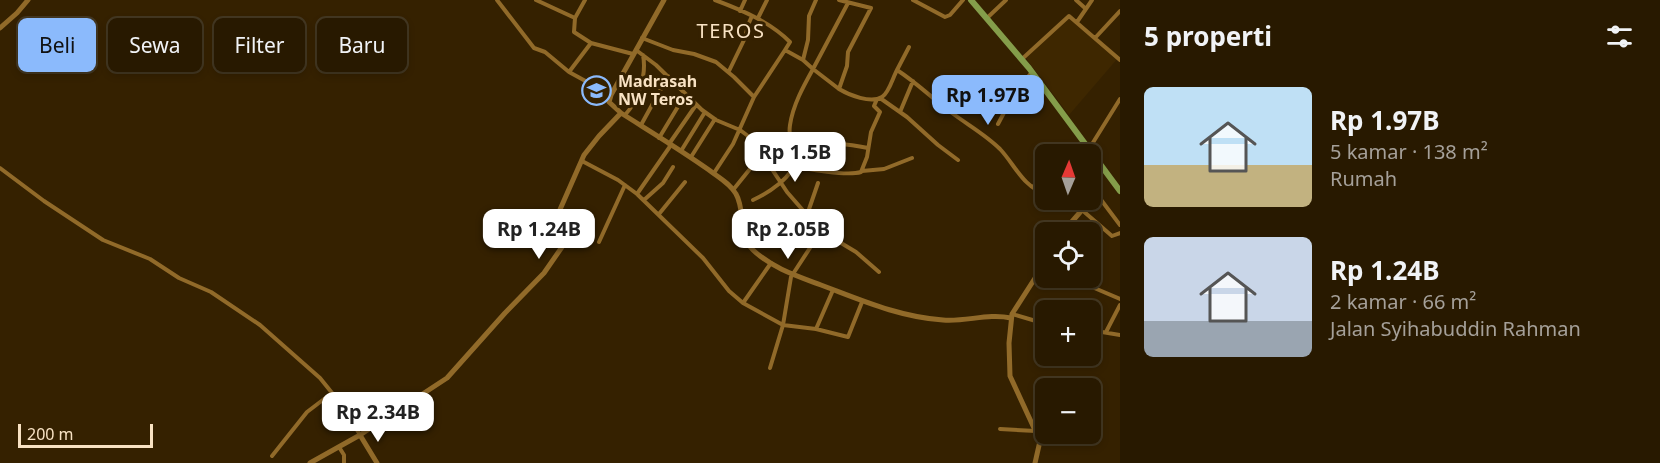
<!DOCTYPE html>
<html lang="id">
<meta charset="utf-8">
<style>
:root{--surface:#281900;--page:#34260f;--text:#f1f3f6;--muted:#a5a099;--line:#443822;--accent:#8bbafc}
body{margin:0;font-family:"Noto Sans",sans-serif;background:var(--page);color:var(--text);height:100vh;display:flex;flex-direction:column;font-size:22px;white-space:nowrap}
*{box-sizing:border-box;margin:0}
p{font-size:20px;color:var(--muted)}
.icon{flex:none;width:33px;height:33px;fill:none;stroke:currentColor;stroke-width:2;stroke-linecap:round;stroke-linejoin:round}
.map{position:relative;flex:1;overflow:hidden}
.details{display:flex;flex-direction:column;background:var(--surface);width:540px}
.details>*{flex:none}
.banner{position:absolute;left:18px;top:18px;width:570px;height:54px;display:flex;gap:12px}
.needle{width:39px;rotate:2deg}
.fabs{position:absolute;left:1035px;top:144px;display:grid;gap:12px}
.fabs a{display:grid;place-items:center;width:66px;height:66px;border-radius:9px;background:var(--surface);box-shadow:0 3px 9px #0003,0 0 0 2px var(--line);font-size:30px}
.scale{position:absolute;left:18px;bottom:15px;width:135px;box-sizing:border-box;padding-left:6px;border:3px solid #f8e2c3;border-top:0;font-size:16px;line-height:21px;white-space:nowrap;color:#f8e2c3;-webkit-text-stroke:4px #352100;paint-order:stroke}
.price{position:absolute;translate:-50% -51px;padding:0 14px;border-radius:12px;background:#fff;color:#222;font-size:20px;line-height:39px;filter:drop-shadow(0 2px 3px #0008)}
.price::after{content:'';position:absolute;left:50%;top:36px;width:18px;height:14px;margin-left:-9px;background:inherit;clip-path:polygon(0 0,100% 0,50% 100%)}
.price.current{background:var(--accent);color:#111}
ul{padding:0;list-style:none}
li{display:flex;align-items:center;gap:18px;height:150px;padding:0 24px}
li span{display:grid;place-items:center;flex:none;width:168px;height:120px;border-radius:9px;color:#555}
li>.icon{margin-inline-start:auto}
span .icon{width:72px;height:72px;fill:#fffc;stroke-width:1}
li b{font-size:26px}
h2{display:flex;justify-content:space-between;align-items:center;height:72px;padding:0 24px;font-size:26px}
.pill{padding:0 21px;border-radius:9px;background:var(--surface);box-shadow:0 3px 9px #0003,0 0 0 2px var(--line);font-size:21px;line-height:54px}
.pill.current{background:var(--accent);color:#111}
main{display:flex;flex:1;min-height:0}
.map>svg:first-child{display:block}
.built{fill:#3e2700}
.lines{fill:none;stroke-linecap:round;stroke-linejoin:round}
.street{stroke:#916a29;stroke-width:4}
.secondary{stroke:#916a29;stroke-width:5}
.primary{stroke:#849d4a;stroke-width:6}
.labels{text-anchor:middle;dominant-baseline:central;stroke-width:6;stroke-linejoin:round;paint-order:stroke}
.poi-label{font-size:16px;font-weight:bold;fill:#f8e2c3;stroke:#352100;text-anchor:start}
.quarter-label{font-size:20px;letter-spacing:1.5px;fill:#f8e2c3;stroke:#352100}
</style>
<main>
<div class="map">
<svg width="1120" height="463" viewBox="0 0 1120 463">
<rect width="100%" height="100%" fill="#352100"/>
<path class="built" d="M1069 14 1118 58 1069 115 1025 57Z"/>
<g class="lines">
<path class="street" d="M497 0 534 48 545 52 569 72 611 95
M536 0 575 18
M715 0C742 10 770 22 790 42L785 50 803 60 813 69C803 87 793 105 790 125 788 138 792 146 794 158 797 176 766 194 753 200
M839 0 871 8 848 52 847 66 839 89C849 95 871 104 882 97 889 93 893 77 897 70 917 83 933 99 952 113 968 125 986 135 1000 149 1015 165 1023 187 1046 194
M913 0 945 17 950 15 963 0
M1076 0 1086 9
M740 11 745 0
M758 18 767 0
M987 18 1006 0
M1077 22 1092 0
M642 38 673 50 694 54 716 62 734 77 754 97
M1095 38 1120 11
M591 43 633 54
M636 50 656 65 702 110 716 120 740 130 748 136 762 154 787 192 821 231 791 277 783 325 770 368
M1022 59 1069 16 1120 60
M803 60 808 40 809 16 816 0
M897 70 909 47
M729 71 745 38 748 25 752 16
M569 72 591 43 574 32 575 18 585 0
M839 89 813 69 848 3
M880 98 907 117 938 145 958 160
M900 112 913 81
M625 115C638 101 647 75 643 55
M998 124 1014 94 1032 72
M641 125 668 76
M659 138 685 95
M669 144 696 105
M811 148C831 142 848 144 868 148
M1089 149 1120 99
M681 151 705 112
M691 157 715 119
M582 161 618 180 637 194 703 258 729 291 743 303 783 325 816 329
M793 165C806 170 848 176 861 172L867 157 871 132 880 112 874 106 877 99
M0 168 44 201 103 240 150 259 179 278 211 292 260 325 320 378 345 409 360 435
M862 171 884 169 912 158
M714 173 733 144 754 97 785 50
M1090 185 1120 225
M1033 187 1046 174
M733 190 762 154
M637 194 671 145
M644 200 663 183 673 167
M1067 200 1083 205
M1082 210 1112 236 1120 233
M659 214 685 182
M807 215 818 183
M821 231 856 252 879 272
M599 242 625 185
M1092 287 1120 299
M833 290 816 329 848 337 862 302
M743 303 771 263
M1012 314 1046 324
M1090 330 1120 335
M1106 332 1120 305
M1000 429 1036 431
M339 447 344 455V463
M272 456 307 412 332 393"/>
<path class="secondary" d="M0 28 17 13 28 0
M621 113C651 132 681 150 709 170 718 177 731 184 736 194 746 211 737 235 753 250 772 268 797 276 821 285 861 300 899 317 943 320 966 322 988 313 1011 318
M1063 232 1082 210 1084 200
M360 435 377 463
M310 463 360 435 447 378 505 313 544 273 562 247 561 244 551 237V230L584 155 599 136 621 113 609 102 611 95 664 0
M1035 463 1040 441 1010 376 1009 343 1012 314 1046 261"/>
<path class="primary" d="M971 0 1029 68 1120 191"/>
</g>
<defs>
<symbol id="school-ring" viewBox="-11 -11 22 22"><circle r="9.5" fill="#352100" stroke="#8bbafc" stroke-width="1.5"/><path d="M0-5L7-2L0 1L-7-2ZM-4 1L0 2.5L4 1V4Q0 6-4 4Z" fill="#8bbafc"/></symbol>
</defs>
<g fill-rule="evenodd">
<use href="#school-ring" x="580" y="74" width="33" height="33"/>
</g>
<g class="labels">
<g class="poi-label">
<text x="618" y="81">Madrasah<tspan x="618" dy="18">NW Teros</tspan></text>
</g>
<g class="quarter-label">
<text x="731" y="30">TEROS</text>
</g>
</g>
</svg>
<div class="fabs">
<a><svg class="needle" viewBox="-14 -14 28 28"><path d="M0-13l5 13h-10z" fill="#e53935"/><path d="M0 13l5-13h-10z" fill="#a5a099"/></svg></a>
<a><svg class="icon" aria-label="locate" viewBox="0 0 24 24"><circle cx="12" cy="12" r="6"/><path d="M12 2v4M12 18v4M2 12h4M18 12h4"/></svg></a>
<a>+</a>
<a>−</a>
</div>
<div class="scale">200 m</div>
<b class="price current" style="left:988px;top:126px">Rp 1.97B</b>
<b class="price" style="left:795px;top:183px">Rp 1.5B</b>
<b class="price" style="left:539px;top:260px">Rp 1.24B</b>
<b class="price" style="left:788px;top:260px">Rp 2.05B</b>
<b class="price" style="left:378px;top:443px">Rp 2.34B</b>
<div class="banner">
<a class="pill current">Beli</a>
<a class="pill">Sewa</a>
<a class="pill">Filter</a>
<a class="pill">Baru</a>
</div>
</div>
<section class="details">
<h2>5 properti<svg class="icon" aria-label="filters" viewBox="0 0 24 24"><path d="M4 7h16M4 17h16"/><circle cx="9" cy="7" r="2"/><circle cx="15" cy="17" r="2"/></svg></h2>
<ul>
<li><span style="background:linear-gradient(#bfe0f5 65%,#c2b280 0)"><svg class="icon" aria-label="home" viewBox="0 0 24 24"><path d="M3 11l9-7 9 7M6 9v11h12V9"/></svg></span><div><b>Rp 1.97B</b><p>5 kamar · 138 m²</p><p>Rumah</p></div></li>
<li><span style="background:linear-gradient(#c9d6e8 70%,#9aa5b1 0)"><svg class="icon" aria-label="home" viewBox="0 0 24 24"><path d="M3 11l9-7 9 7M6 9v11h12V9"/></svg></span><div><b>Rp 1.24B</b><p>2 kamar · 66 m²</p><p>Jalan Syihabuddin Rahman</p></div></li>
</ul>
</section>
</main>
